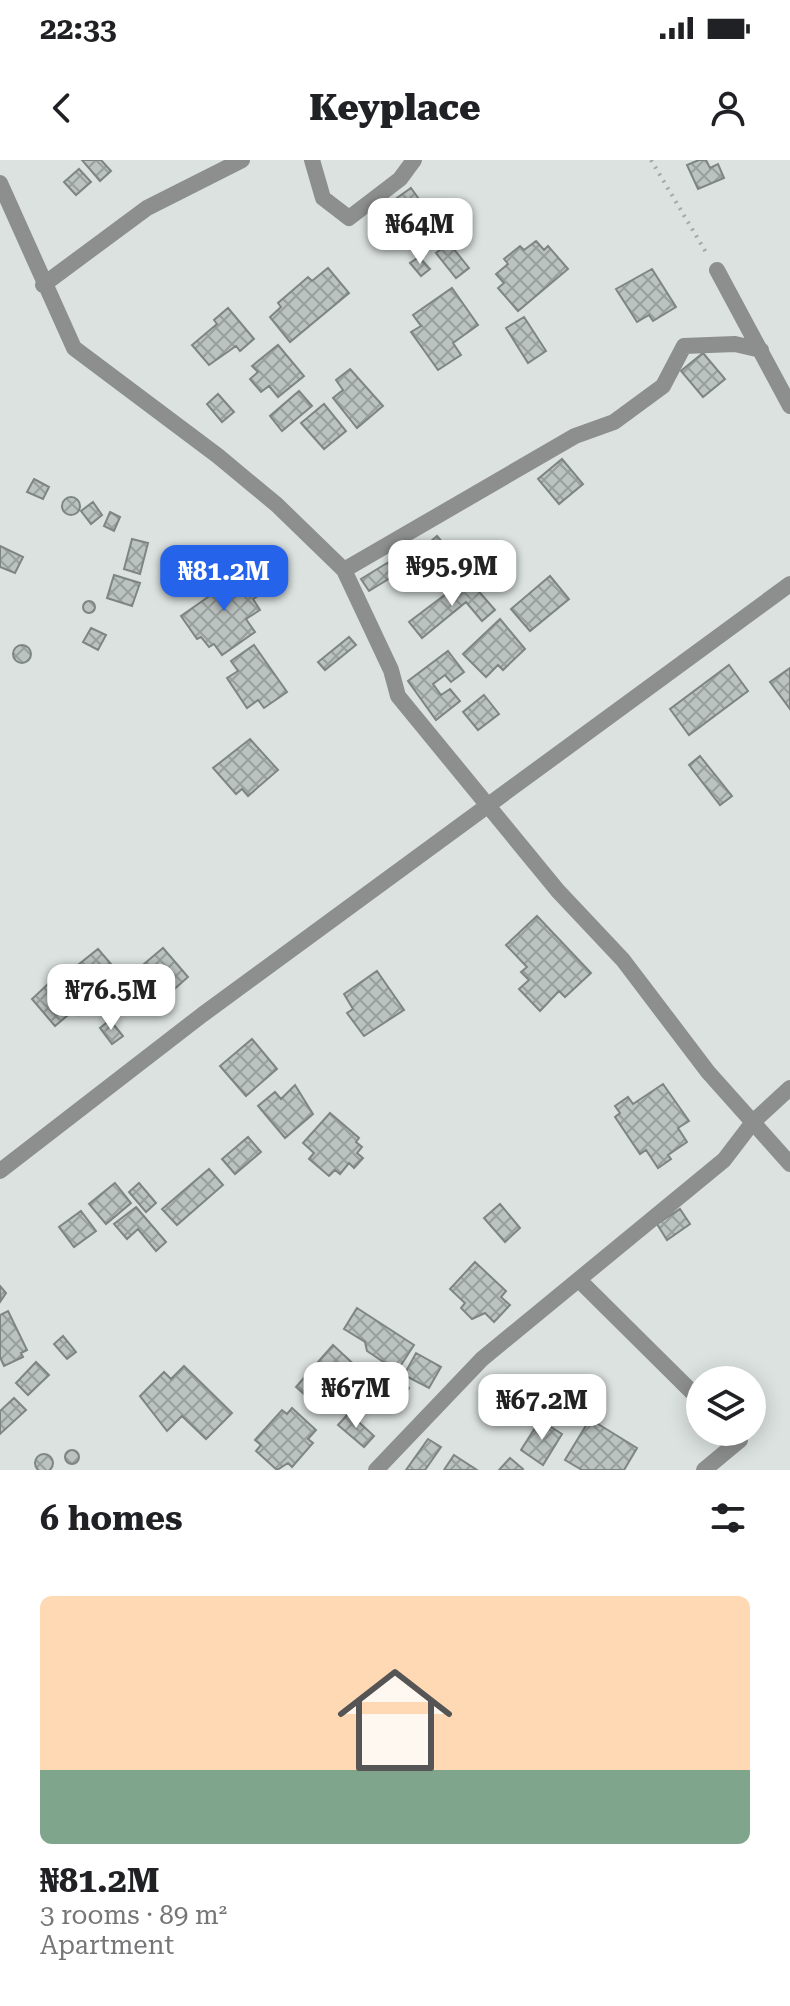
<!DOCTYPE html>
<meta charset="utf-8">
<style>
:root{--surface:#fff;--page:#f2f2f2;--text:#202124;--muted:#757577;--line:#e0e0e0;--accent:#2563eb}
body{margin:0;font-family:"Roboto Serif",serif;background:var(--page);color:var(--text);height:100vh;display:flex;flex-direction:column;font-size:30px;white-space:nowrap}
*{box-sizing:border-box;margin:0}
p{font-size:26px;color:var(--muted)}
.icon{flex:none;width:44px;height:44px;fill:none;stroke:currentColor;stroke-width:2;stroke-linecap:round;stroke-linejoin:round}
.map{position:relative;height:1310px;overflow:hidden}
.side{display:flex;flex-direction:column;background:var(--surface);flex:1}
.side>*{flex:none}
.fabs{position:absolute;left:686px;top:1206px;display:grid;gap:16px}
.fabs a{display:grid;place-items:center;width:80px;height:80px;border-radius:50%;background:var(--surface);box-shadow:0 4px 20px #0003;font-size:40px}
.price{position:absolute;translate:-50% -68px;padding:0 18px;border-radius:16px;background:#fff;color:#222;font-size:26px;line-height:52px;filter:drop-shadow(0 2px 4px #0008)}
.price::after{content:'';position:absolute;left:50%;top:48px;width:24px;height:18px;margin-left:-12px;background:inherit;clip-path:polygon(0 0,100% 0,50% 100%)}
.price.on{background:var(--accent);color:#fff}
ul{padding:0;list-style:none}
li{display:grid;align-content:center;gap:16px;height:424px;padding:0 40px}
li+li{border-top:2px solid var(--line)}
li span{display:grid;place-items:center;height:248px;border-radius:12px;color:#555}
li>.icon{margin-inline-start:auto}
span .icon{width:144px;height:144px;fill:#fffc;stroke-width:1}
li b{font-size:34px}
h2{display:flex;justify-content:space-between;align-items:center;height:96px;padding:0 40px;font-size:34px}
.status{display:flex;justify-content:space-between;align-items:center;height:56px;padding:0 40px;background:var(--surface);direction:ltr}
.status svg{height:22px;fill:currentColor}
header{display:flex;justify-content:space-between;align-items:center;height:104px;padding:0 40px;background:var(--surface);font-size:36px;font-weight:800}
.map>svg:first-child{display:block}
.building{fill:url(#building-cross-hatch);stroke:#7e8582;stroke-width:2}
.lines{fill:none;stroke-linecap:round;stroke-linejoin:round}
.path{stroke:#a4a9a7;stroke-width:4;stroke-dasharray:2 6;stroke-linecap:butt}
.minor{stroke:#8c8f8e;stroke-width:16}
</style>
<div class="status"><b>22:33</b><svg viewBox="0 0 49 12"><path d="M0 12V9h3v3zM5 12V6h3v6zM10 12V3h3v9zM15 12V0h3v12zM26 1h20v11H26zM47 4h2v5h-2z"/></svg></div>
<header><svg class="icon" aria-label="back" viewBox="0 0 24 24"><path d="M15 5l-7 7 7 7"/></svg>Keyplace<svg class="icon" aria-label="person" viewBox="0 0 24 24"><circle cx="12" cy="8" r="4"/><path d="M4 21q1-7 8-7t8 7"/></svg></header>
<div class="map">
<svg width="790" height="1310" viewBox="0 0 790 1310">
<defs>
<pattern id="building-cross-hatch" width="8" height="8" patternUnits="userSpaceOnUse" patternTransform="scale(2)"><rect width="8" height="8" fill="#bbc3c0"/><path d="M0 0l8 8M0 8l8-8" fill="none" stroke="#989f9c"/></pattern>
</defs>
<rect width="100%" height="100%" fill="#dbe2df"/>
<path class="building" d="M82 0H101L111 11 100 21Z
M699 0H706L710 8 718 4 724 18 698 29 687 5Z
M79 9 91 22 76 35 64 22Z
M411 28 434 60 406 80 383 48Z
M536 81 544 90 548 86 568 109 518 151 498 128 504 123 496 114 508 104 504 99 520 86 524 90Z
M449 83 469 108 456 118 436 93Z
M419 97 430 109 421 116 410 103Z
M328 108 349 133 290 182 270 157 281 147 278 143 308 117 312 121Z
M652 109 676 147 653 161 649 155 637 162 616 129Z
M452 128 478 165 453 183 461 195 438 210 411 172 421 166 413 155Z
M228 148 254 179 240 191 236 186 209 205 192 185 217 164 214 160Z
M524 157 546 191 528 203 506 168Z
M278 185 304 216 278 237 269 226 261 232 250 219 258 212 252 206Z
M703 193 725 219 703 237 681 211Z
M350 209 383 246 357 268 333 238 343 230 336 220Z
M299 231 312 246 282 271 270 256Z
M218 234 234 252 222 262 207 244Z
M324 244 346 271 324 289 301 263Z
M562 299 583 324 559 344 538 319Z
M34 319 49 327 43 339 27 332Z
M62 346a9 9 0 1 1 18 0a9 9 0 1 1-18 0Z
M93 342 102 355 91 364 81 351Z
M110 352 120 357 114 371 104 366Z
M437 376 460 403 431 428 424 419 418 424 407 411 414 406 409 400Z
M132 379 148 383 140 414 124 409Z
M0 386 23 397 15 413 0 407Z
M392 400 400 412 369 431 361 419Z
M242 413 258 436 253 439 260 450 246 459 255 472 222 495 214 484 209 487 201 477 197 479 181 456 208 437 202 428 223 414 228 422Z
M114 415 140 423 132 446 107 438Z
M550 416 569 439 530 471 511 449Z
M467 418 495 450 482 461 466 442 422 478 409 462Z
M83 447a6 6 0 1 1 12 0a6 6 0 1 1-12 0Z
M500 459 525 489 503 510 498 505 486 517 463 494Z
M91 468 106 475 98 490 83 482Z
M349 477 356 485 325 510 318 502Z
M13 494a9 9 0 1 1 18 0a9 9 0 1 1-18 0Z
M254 485 287 532 264 548 258 540 247 548 227 518 238 511 231 501Z
M448 491 464 512 451 522 445 515 433 524 441 535 450 529 460 541 436 560 408 521Z
M729 505 748 531 689 575 670 549Z
M790 508V549L770 522Z
M484 535 499 554 478 570 463 552Z
M250 579 278 610 248 636 242 629 236 634 213 608Z
M700 596 732 636 720 645 689 605Z
M537 756 591 813 565 837 559 831 540 851 519 829 529 820 521 812 527 807 506 785Z
M163 788 188 817 163 839 138 809Z
M98 789 135 832 130 836 136 843 126 852 119 845 110 853 73 809Z
M64 809 97 847 90 853 86 848 79 855 74 850 55 866 32 839Z
M377 811 404 850 364 876 347 853 353 849 344 834Z
M110 860 123 876 112 884 100 868Z
M252 879 277 909 246 936 220 906Z
M663 924 689 961 678 968 687 982 668 995 671 999 658 1008 646 990 640 994 615 957 620 953 615 946 628 937 633 944Z
M295 925 313 954 285 978 258 946 275 932 281 939Z
M330 953 359 978 356 982 362 987 357 993 363 998 354 1008 349 1003 340 1014 335 1010 329 1016 309 999 314 993 303 983Z
M248 977 261 992 235 1014 222 999Z
M209 1009 223 1025 177 1065 162 1049Z
M115 1023 131 1043 106 1064 89 1044Z
M139 1023 156 1043 146 1052 129 1032Z
M500 1044 520 1068 505 1082 484 1058Z
M136 1047 166 1082 156 1091 138 1069 127 1079 114 1064Z
M680 1049 690 1064 667 1080 657 1064Z
M81 1051 96 1071 74 1087 59 1067Z
M475 1102 506 1131 501 1137 510 1145 494 1162 485 1153 472 1159 461 1148 465 1143 450 1129Z
M0 1126 6 1133 0 1142Z
M357 1148 414 1185 397 1211 367 1191 365 1182 344 1169Z
M8 1151 27 1190 21 1193 23 1197 4 1206 0 1197V1155Z
M63 1176 76 1192 67 1199 54 1184Z
M333 1185 360 1210 323 1251 296 1227Z
M416 1193 441 1207 429 1228 404 1215Z
M36 1202 49 1215 28 1235 16 1223Z
M377 1205 409 1228 394 1250 361 1228Z
M184 1206 232 1253 206 1279 182 1256 167 1271 140 1236 164 1212 171 1219Z
M14 1238 26 1250 0 1274V1251Z
M292 1248 316 1270 308 1279 313 1283 292 1307 288 1303 277 1310 256 1291 261 1285 255 1280 282 1250 287 1254Z
M349 1253 374 1276 364 1287 338 1265Z
M590 1259 637 1288 624 1310H582L565 1300Z
M540 1260 562 1274 543 1305 521 1290Z
M428 1279 441 1287 425 1310H406Z
M65 1297a7 7 0 1 1 14 0a7 7 0 1 1-14 0Z
M35 1303a9 9 0 1 1 18 0a9 9 0 1 1-18 0Z
M454 1295 477 1310H444Z
M510 1298 523 1309 522 1310H499Z"/>
<g class="lines">
<path class="path" d="M651 0 707 94"/>
<path class="minor" d="M312 0 323 38 349 58 400 19 414 0
M0 23 74 188 218 296 277 345 344 410 391 510 398 536 558 731 623 800 708 912 790 1004
M717 110 790 246
M43 125 147 48 242 0
M344 410 575 276 614 262 663 226 684 186 735 184 761 190
M0 1011 202 855 790 424
M579 1120 700 1240
M376 1310 482 1199 724 1000 753 962 790 928
M704 1310 740 1280 732 1272"/>
</g>
</svg>
<div class="fabs">
<a><svg class="icon" aria-label="layers" viewBox="0 0 24 24"><path d="M12 4l9 5-9 5-9-5zM3 14l9 5 9-5"/></svg></a>
</div>
<b class="price" style="left:420px;top:106px">₦64M</b>
<b class="price" style="left:452px;top:448px">₦95.9M</b>
<b class="price on" style="left:224px;top:453px">₦81.2M</b>
<b class="price" style="left:111px;top:872px">₦76.5M</b>
<b class="price" style="left:356px;top:1270px">₦67M</b>
<b class="price" style="left:542px;top:1282px">₦67.2M</b>
</div>
<section class="side">
<h2>6 homes<svg class="icon" aria-label="filters" viewBox="0 0 24 24"><path d="M4 7h16M4 17h16"/><circle cx="9" cy="7" r="2"/><circle cx="15" cy="17" r="2"/></svg></h2>
<ul>
<li><span style="background:linear-gradient(#ffd9b3 70%,#7fa58c 0)"><svg class="icon" aria-label="home" viewBox="0 0 24 24"><path d="M3 11l9-7 9 7M6 9v11h12V9"/></svg></span><div><b>₦81.2M</b><p>3 rooms · 89 m²</p><p>Apartment</p></div></li>
</ul>
</section>
